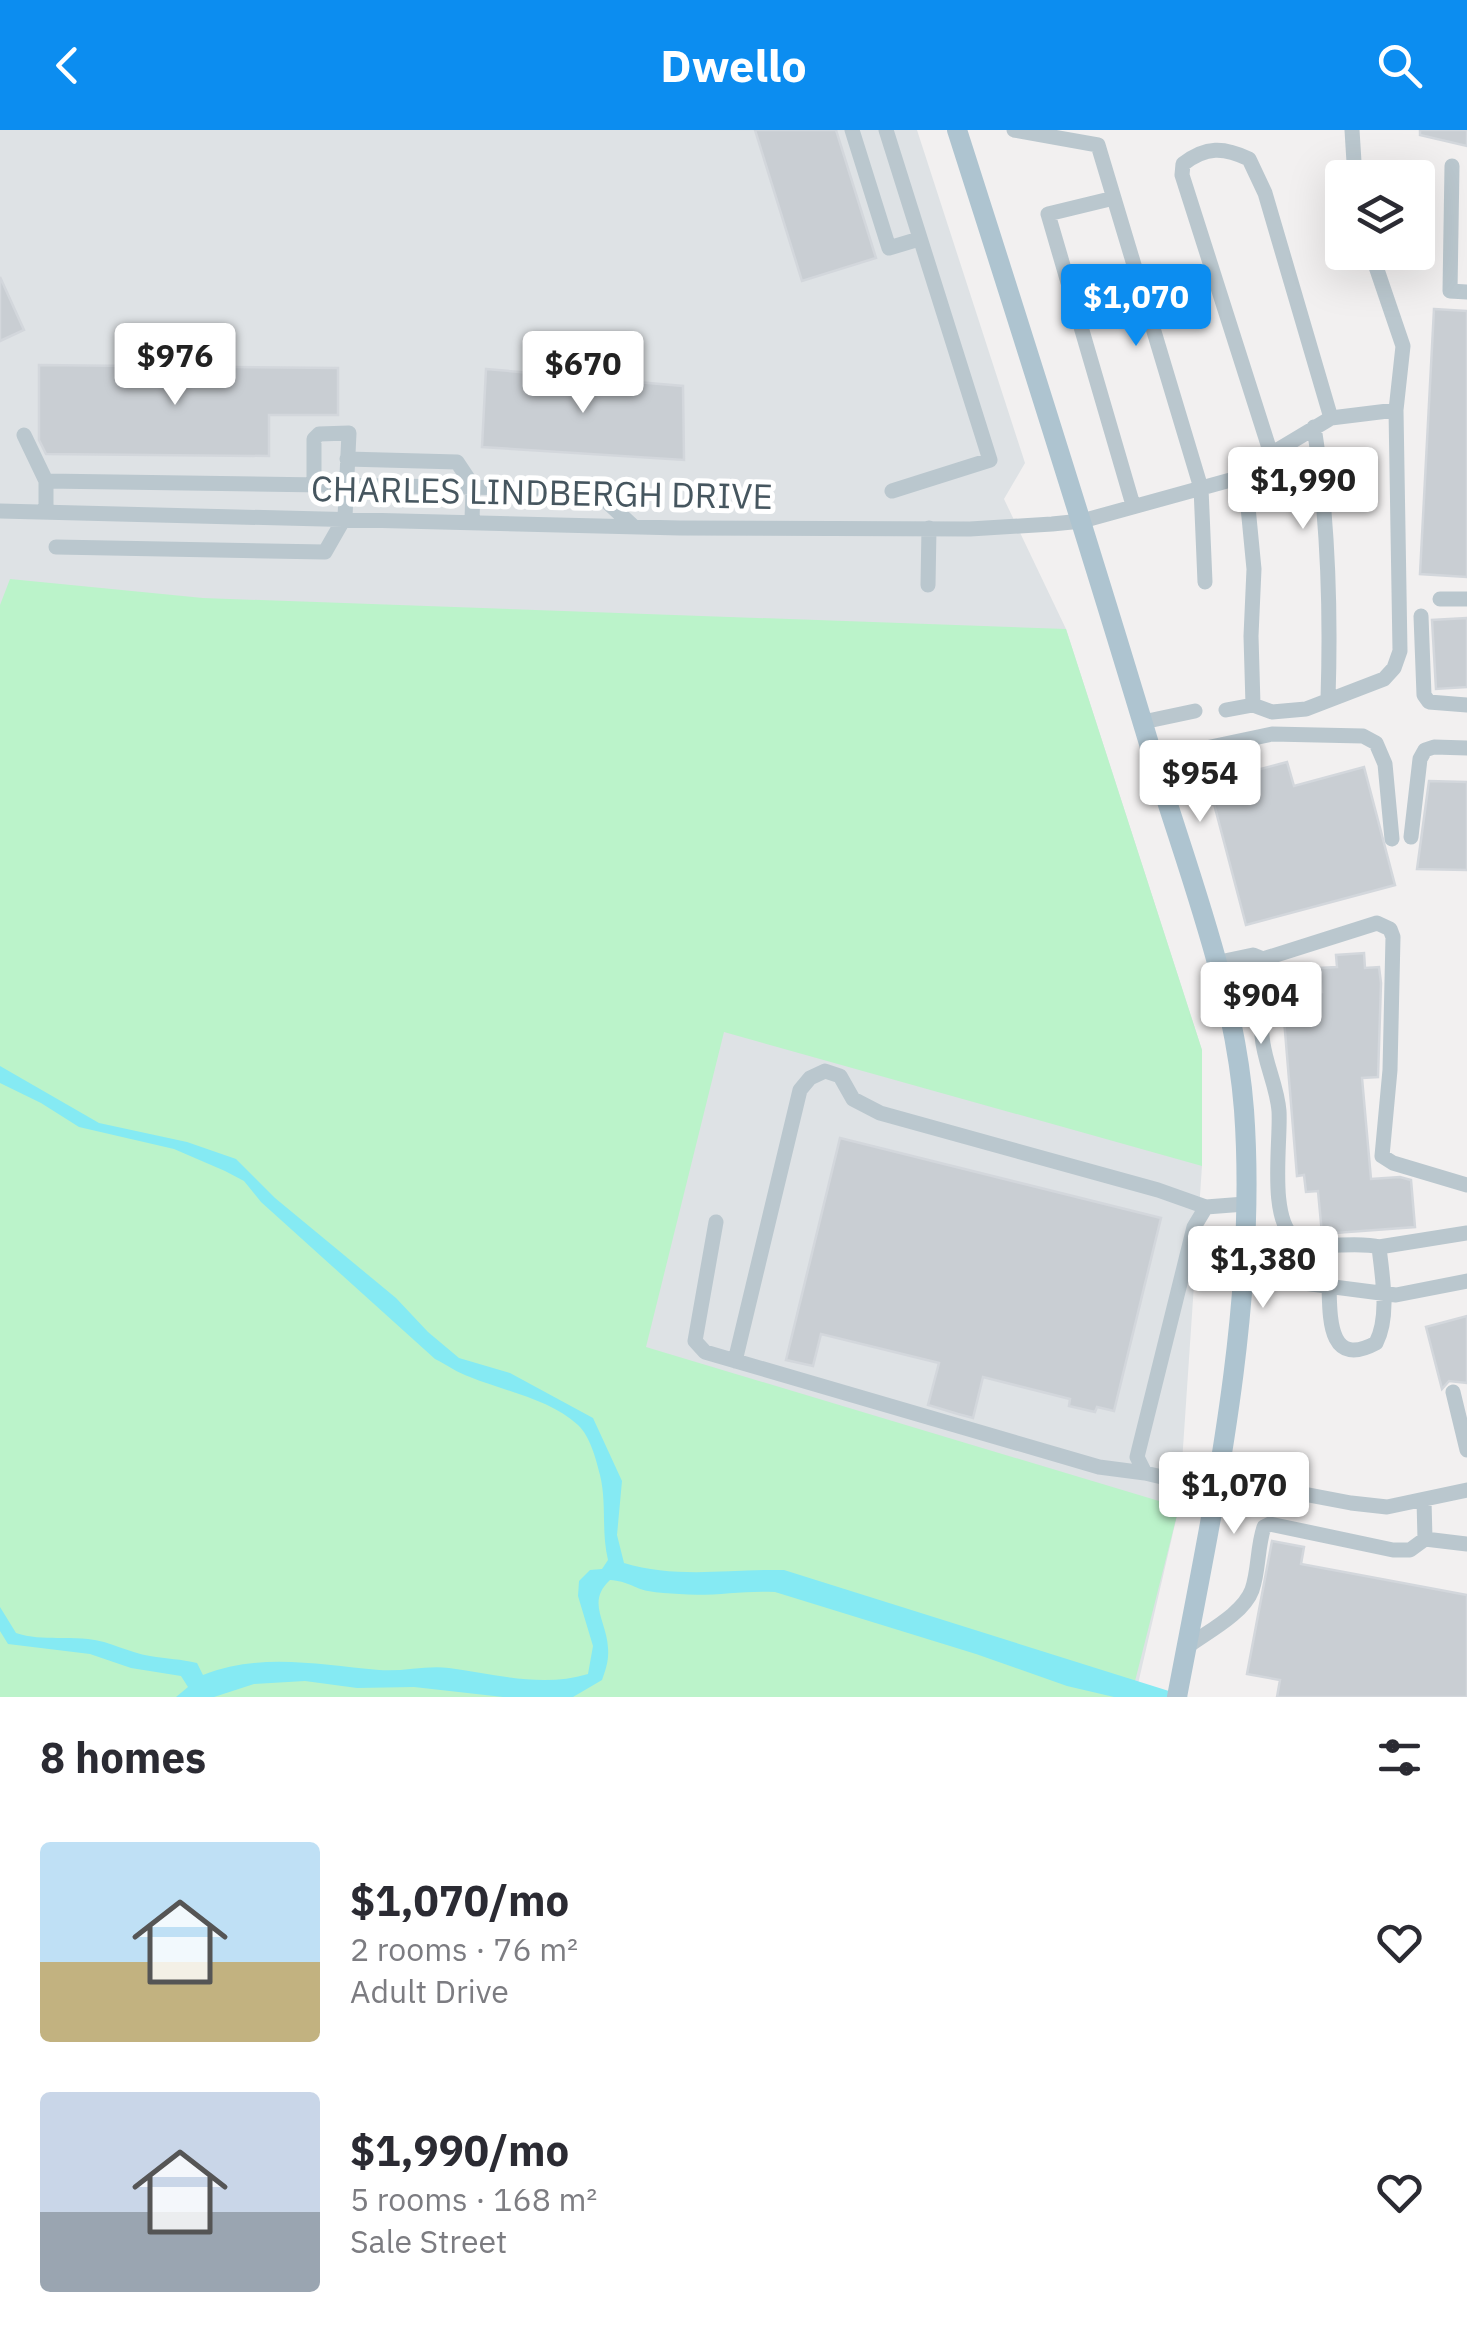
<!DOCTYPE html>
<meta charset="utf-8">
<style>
:root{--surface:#fff;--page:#f7f7f7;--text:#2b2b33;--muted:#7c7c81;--accent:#0c8df0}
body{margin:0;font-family:"IBM Plex Sans",sans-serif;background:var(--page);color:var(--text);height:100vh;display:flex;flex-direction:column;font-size:38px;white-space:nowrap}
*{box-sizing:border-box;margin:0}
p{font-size:32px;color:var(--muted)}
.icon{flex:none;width:55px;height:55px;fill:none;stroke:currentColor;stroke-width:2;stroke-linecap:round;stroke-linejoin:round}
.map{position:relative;height:1567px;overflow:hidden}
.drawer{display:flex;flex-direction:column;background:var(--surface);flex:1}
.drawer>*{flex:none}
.fabs{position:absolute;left:1325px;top:30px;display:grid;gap:20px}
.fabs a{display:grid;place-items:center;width:110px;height:110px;border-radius:10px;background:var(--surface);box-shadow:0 10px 40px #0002;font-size:50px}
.price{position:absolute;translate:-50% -85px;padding:0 22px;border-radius:10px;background:#fff;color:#222;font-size:32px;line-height:65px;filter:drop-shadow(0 2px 5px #0008)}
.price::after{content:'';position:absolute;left:50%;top:60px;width:30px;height:22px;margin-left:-15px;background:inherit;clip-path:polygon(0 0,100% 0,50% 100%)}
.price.selected{background:var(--accent);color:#fff}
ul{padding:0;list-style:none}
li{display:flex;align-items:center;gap:30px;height:250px;padding:0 40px}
li span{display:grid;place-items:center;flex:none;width:280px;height:200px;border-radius:10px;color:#555}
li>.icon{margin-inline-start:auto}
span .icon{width:120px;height:120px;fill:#fffc;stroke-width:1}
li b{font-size:42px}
h2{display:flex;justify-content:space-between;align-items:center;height:120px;padding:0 40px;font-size:42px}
header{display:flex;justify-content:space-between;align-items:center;height:130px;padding:0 40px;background:var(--accent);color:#fff;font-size:45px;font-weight:700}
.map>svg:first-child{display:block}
.airport{fill:#dee2e5}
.green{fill:#bbf3ca}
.water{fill:#85eaf3}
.building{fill:#c9ced3;stroke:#d3d7dc;stroke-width:2.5}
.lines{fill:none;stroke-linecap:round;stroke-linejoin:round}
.minor{stroke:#bac7ce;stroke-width:15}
.major{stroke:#aec4d0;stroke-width:20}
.labels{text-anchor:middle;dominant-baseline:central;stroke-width:10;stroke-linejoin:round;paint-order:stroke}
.street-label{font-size:35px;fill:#46565f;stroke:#fff}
</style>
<header><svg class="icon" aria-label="back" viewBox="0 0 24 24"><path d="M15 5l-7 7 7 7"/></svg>Dwello<svg class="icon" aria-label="search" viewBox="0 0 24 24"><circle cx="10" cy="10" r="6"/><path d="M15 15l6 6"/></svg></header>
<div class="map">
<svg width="1467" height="1567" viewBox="0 0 1467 1567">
<rect width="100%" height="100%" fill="#f2f0f0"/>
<path class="airport" d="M0 0H917L1025 333 1004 369 1066 499 1202 920V1036L1179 1377 1135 1567H0Z"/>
<path class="green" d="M10 449 203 468 1066 499 1202 920V1036L724 902 646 1217 1179 1377 1131 1567H0V475Z"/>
<path class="water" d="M0 936 99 993 187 1012 236 1029 275 1068 396 1168 428 1202 459 1228 510 1243 593 1288 622 1351 617 1405 624 1433C676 1449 730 1439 784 1440L1188 1567H1114L1067 1556 976 1524 775 1462C742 1460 712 1467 679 1464 669 1463 658 1463 648 1461 633 1458 628 1451 610 1450 586 1472 607 1491 608 1518 609 1530 606 1539 602 1550L573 1567H503L414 1557 357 1558 305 1551 254 1554 214 1567H176L188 1557 181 1546 131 1538 90 1524 8 1514 0 1501V1477L16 1503C40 1511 64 1506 88 1509 110 1511 129 1523 150 1526 167 1529 181 1529 197 1533L203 1545C262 1522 318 1535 379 1540 403 1542 426 1535 449 1538 495 1544 542 1558 588 1544L593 1516 578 1466 579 1451 590 1440 602 1439 608 1430C601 1401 607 1374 600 1345 596 1329 590 1306 578 1295 550 1269 504 1261 470 1247 458 1243 447 1235 435 1229L261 1072 244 1051 225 1041 174 1019 79 997 41 973 0 953Z"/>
<path class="building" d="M755 0H836L876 128 802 151Z
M1420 0H1467V16L1420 5Z
M0 147 24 200 0 211Z
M1434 179 1467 181V447L1420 444Z
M39 235 338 238V285H269V326L46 324 39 310Z
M486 239 683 256 684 330 482 317Z
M1467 488V557L1436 559 1432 490Z
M1287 632 1294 656 1364 637 1395 755 1246 795 1214 674 1205 676 1199 655Z
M1429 651 1467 652V740L1417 739Z
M1364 823 1365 838 1379 837 1381 853 1378 947 1362 948 1371 1049 1400 1047 1411 1050 1415 1097 1322 1104 1318 1061 1306 1062 1304 1045 1297 1046 1282 865 1322 862 1319 838 1337 837 1336 825Z
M840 1008 1161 1088 1114 1281 1097 1277 1095 1282 1069 1276 1070 1269 983 1247 973 1288 958 1284 928 1275 939 1233 821 1204 813 1236 786 1230Z
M1467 1186V1253L1449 1251 1442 1259 1426 1197Z
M1272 1411 1304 1417 1301 1434 1467 1465V1567H1277L1280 1550 1247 1544Z"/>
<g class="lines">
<path class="minor" d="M852 0 889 118 919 109
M886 0 990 330 892 361
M1014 0 1098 15 1201 358 1205 452
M1352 0 1355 48
M1452 36 1450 161 1467 162
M1114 68 1048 84 1133 375
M1314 297C1328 387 1331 478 1328 569
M24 305 46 351V382
M1271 324 1182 45 1183 34C1206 16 1224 17 1249 29L1265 63 1331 288
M347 329 457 332 473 356 472 391
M1245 346 1254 439 1251 506 1253 575
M46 351 593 359 633 396
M0 381 680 398 970 399 1052 394 1082 391 1245 346 1271 324 1331 288 1396 280
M56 417 325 422 345 387 349 303 319 304 314 309V353
M928 455 929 398
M1440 469H1467
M1421 486 1424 565 1429 572 1467 575
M1226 580 1253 575 1272 582 1306 579 1384 549 1394 538 1400 521 1396 280 1403 216 1371 122
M1143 592 1195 581
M1154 629 1272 604 1363 606 1376 613 1385 634 1392 709
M1411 707 1420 629 1425 620 1434 617 1467 618
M1263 829C1267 855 1260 880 1262 906 1264 932 1277 955 1279 981 1281 1011 1268 1089 1295 1109 1313 1122 1356 1110 1379 1117L1467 1103
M1215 833 1253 825 1263 829 1377 793 1390 799 1393 807 1390 940 1382 1026 1393 1033 1467 1055
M716 1092 695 1211 705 1222 1099 1337 1145 1343 1217 1360
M1241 1145 1396 1165 1467 1151
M1329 1156C1330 1187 1328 1239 1376 1213 1390 1186 1382 1146 1379 1117
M735 1231 800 960 810 948 825 941 840 946 853 969 880 983 1158 1060 1206 1077
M1453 1262 1467 1320
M1145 1343 1137 1327 1194 1097 1206 1077 1245 1074
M1220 1348 1351 1373 1387 1377 1467 1360
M1424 1370 1425 1409
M1187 1517C1207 1502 1243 1484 1252 1460 1259 1440 1257 1418 1264 1397L1270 1394 1393 1420H1410L1425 1409 1467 1414"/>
<path class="major" d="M957 0C1024 209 1090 417 1153 627 1188 742 1235 860 1244 980 1258 1175 1213 1377 1177 1567"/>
</g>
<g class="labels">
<g class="street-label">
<text transform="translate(542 362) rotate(1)">CHARLES LINDBERGH DRIVE</text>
</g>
</g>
</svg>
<div class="fabs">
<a><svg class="icon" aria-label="layers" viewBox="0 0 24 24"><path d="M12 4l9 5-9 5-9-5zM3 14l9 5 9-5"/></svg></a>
</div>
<b class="price selected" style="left:1136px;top:219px">$1,070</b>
<b class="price" style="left:175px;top:278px">$976</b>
<b class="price" style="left:583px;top:286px">$670</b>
<b class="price" style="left:1303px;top:402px">$1,990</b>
<b class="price" style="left:1200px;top:695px">$954</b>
<b class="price" style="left:1261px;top:917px">$904</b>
<b class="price" style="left:1263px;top:1181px">$1,380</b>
<b class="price" style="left:1234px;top:1407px">$1,070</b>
</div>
<section class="drawer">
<h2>8 homes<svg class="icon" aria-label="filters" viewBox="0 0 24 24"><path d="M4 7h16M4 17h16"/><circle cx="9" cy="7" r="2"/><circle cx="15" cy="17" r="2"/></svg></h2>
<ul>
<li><span style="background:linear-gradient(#bfe0f5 60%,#c2b280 0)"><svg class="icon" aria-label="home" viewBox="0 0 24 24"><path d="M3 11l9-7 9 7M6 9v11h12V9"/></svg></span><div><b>$1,070/mo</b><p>2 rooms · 76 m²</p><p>Adult Drive</p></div><svg class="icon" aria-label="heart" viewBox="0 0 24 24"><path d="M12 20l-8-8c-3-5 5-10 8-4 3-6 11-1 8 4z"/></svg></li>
<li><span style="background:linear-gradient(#c9d6e8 60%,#9aa5b1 0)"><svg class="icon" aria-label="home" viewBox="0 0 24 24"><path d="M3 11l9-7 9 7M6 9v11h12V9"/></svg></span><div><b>$1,990/mo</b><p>5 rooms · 168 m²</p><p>Sale Street</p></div><svg class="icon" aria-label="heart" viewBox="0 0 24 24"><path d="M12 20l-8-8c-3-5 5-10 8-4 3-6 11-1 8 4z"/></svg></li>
</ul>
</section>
